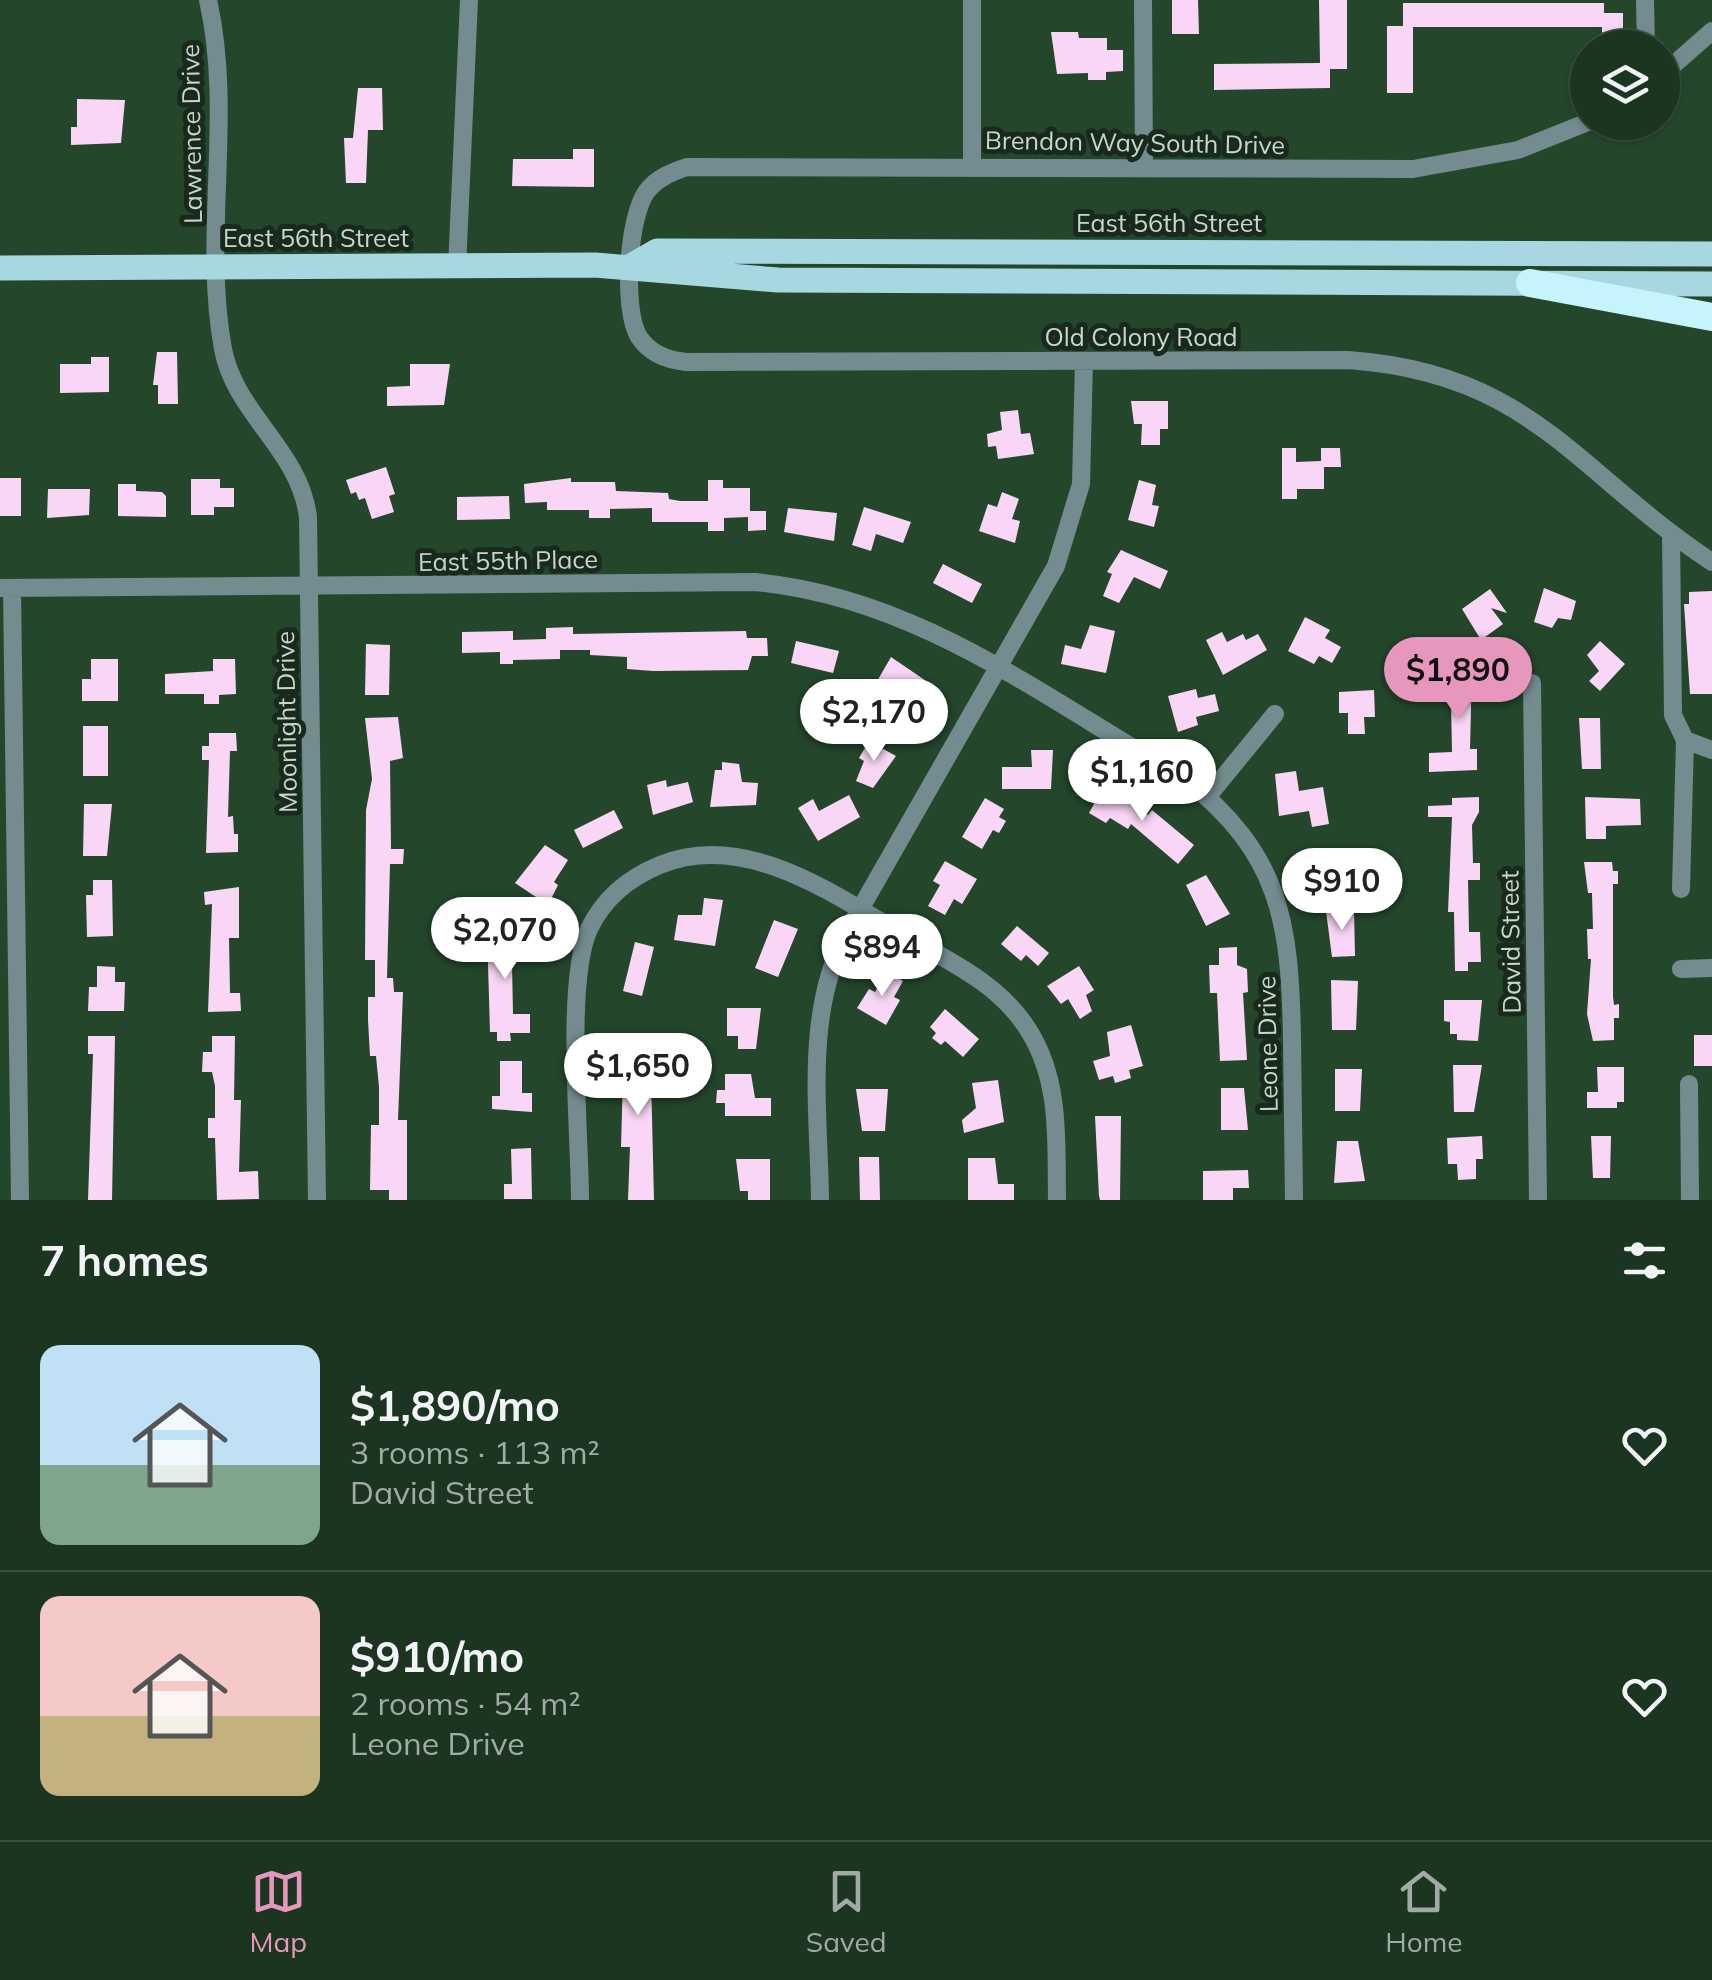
<!DOCTYPE html>
<meta charset="utf-8">
<style>
:root{--surface:#1b3521;--page:#243d2a;--text:#f1f3f6;--muted:#a0aba5;--line:#39503f;--accent:#e797bd}
body{margin:0;font-family:Mulish,sans-serif;background:var(--page);color:var(--text);height:100vh;display:flex;flex-direction:column;font-size:38px;white-space:nowrap}
*{box-sizing:border-box;margin:0}
p{font-size:32px;color:var(--muted)}
.icon{flex:none;width:55px;height:55px;fill:none;stroke:currentColor;stroke-width:2;stroke-linecap:round;stroke-linejoin:round}
.map{position:relative;height:1200px;overflow:hidden}
.panel{display:flex;flex-direction:column;background:var(--surface);flex:1}
.panel>*{flex:none}
.buttons{position:absolute;left:1570px;top:30px;display:grid;gap:20px}
.buttons a{display:grid;place-items:center;width:110px;height:110px;border-radius:50%;background:var(--surface);box-shadow:0 2px 8px #0004,0 0 0 2px var(--line);font-size:50px}
.price{position:absolute;translate:-50% -85px;padding:0 22px;border-radius:35px;background:#fff;color:#222;font-size:32px;line-height:65px;filter:drop-shadow(0 2px 5px #0008)}
.price::after{content:'';position:absolute;left:50%;top:60px;width:30px;height:22px;margin-left:-15px;background:inherit;clip-path:polygon(0 0,100% 0,50% 100%)}
.price.active{background:var(--accent);color:#111}
ul{padding:0;list-style:none}
li{display:flex;align-items:center;gap:30px;height:250px;padding:0 40px}
li+li{border-top:2px solid var(--line)}
li span{display:grid;place-items:center;flex:none;width:280px;height:200px;border-radius:20px;color:#555}
li>.icon{margin-inline-start:auto}
span .icon{width:120px;height:120px;fill:#fffc;stroke-width:1}
li b{font-size:42px}
h2{display:flex;justify-content:space-between;align-items:center;height:120px;padding:0 40px;font-size:42px}
.dock{display:flex;justify-content:space-around;align-items:center;height:140px;border-top:2px solid var(--line);background:var(--surface);font-size:28px;color:var(--muted)}
.dock a{display:grid;justify-items:center;gap:5px}
.dock .active{color:var(--accent)}
.map>svg:first-child{display:block}
.building{fill:#f9d6f5}
.lines{fill:none;stroke-linecap:round;stroke-linejoin:round}
.minor{stroke:#748c90;stroke-width:18}
.major{stroke:#a7d8e1;stroke-width:25}
.highway{stroke:#c5f4fd;stroke-width:28}
.labels{text-anchor:middle;dominant-baseline:central;stroke-width:10;stroke-linejoin:round;paint-order:stroke}
.street-label{font-size:25px;fill:#c5d9c8;stroke:#1a291d}
</style>
<div class="map">
<svg width="1712" height="1200" viewBox="0 0 1712 1200">
<rect width="100%" height="100%" fill="#24472c"/>
<path class="building" d="M1172 0H1198L1199 34H1172Z
M1319 0H1347V69H1330V88L1214 90V64L1320 63Z
M1403 3H1604V13H1623V45H1602V27H1413V93H1387V26H1403Z
M1051 32H1078L1079 38H1107V50H1123V71L1106 72V80H1088V73L1057 74Z
M358 88H382L383 130H368L366 183H346L344 138H353Z
M77 99 125 100 121 143 71 145V127H77Z
M573 149H594V187L512 186 513 159H573Z
M157 352H177L178 404H158V385H153Z
M91 357H109V392L60 393V364H91Z
M410 364H450L444 405 387 406V387L410 386Z
M1131 401H1168V429H1160V445H1141L1142 424H1134Z
M1018 410 1021 434 1030 433 1034 454 998 459 996 446 988 447 987 434 1002 430 1000 412Z
M1282 448H1296V462L1321 461V448H1340L1341 467H1324V489H1297V499H1282Z
M386 467 395 494 389 496 394 512 372 519 365 498 359 500 356 492 351 494 346 480Z
M0 478H21V516H0Z
M571 478V482H615L616 491 668 493 669 499 680 501H708V480H723V488H750V511H766V530L748 531V517L724 518V531H708V522H652V508L610 509V518H589V510H547V502L525 503 524 484Z
M191 479H220V488H234V507H214V515H191Z
M1139 480 1156 485 1152 505 1159 506 1154 527 1128 520Z
M118 484H136V491L162 492 166 496V517L118 516Z
M48 489H90L89 515 47 518Z
M1002 492 1019 499 1012 519 1020 521 1015 543 979 531 988 504 997 507Z
M509 496 510 519 457 520V497Z
M864 507 911 522 903 543 876 534 871 551 852 545Z
M788 508 837 513 834 541 784 532Z
M1121 550 1168 571 1160 589 1134 577 1119 603 1103 596 1112 574 1107 572Z
M943 564 982 584 972 603 933 583Z
M1544 588 1576 601 1571 620 1558 618 1552 628 1534 622Z
M1490 589 1507 613 1491 608 1503 624 1481 640 1462 609Z
M1712 591V694H1690L1684 604H1689V592Z
M1305 617 1330 630 1325 638 1341 647 1332 663 1319 656 1314 664 1288 651Z
M1090 625 1115 631 1106 673 1061 664 1065 645 1081 649Z
M573 627V634L746 631 747 638H767L768 656H752L748 670 653 671 627 669V657L590 655V650H560V659L513 660V664H500V652L462 653V632L513 631V640L546 639V628Z
M1222 632 1227 642 1243 634 1246 640 1258 634 1267 650 1223 675 1206 640Z
M796 641 839 651 833 673 791 663Z
M1600 641 1625 664 1600 691 1589 681 1599 671 1587 655Z
M366 644 390 645 389 695H365Z
M1450 653H1467V669H1472L1470 749H1477V770L1429 772V753L1452 752Z
M891 657 935 687 923 707 876 683Z
M91 659H118V701H82V679H91Z
M213 659H235L236 694 219 695V704H204V694H165V674L213 671Z
M1196 689 1198 698 1215 694 1219 711 1196 717 1198 725 1178 732 1168 696Z
M1374 690 1375 717H1364L1365 734H1348V713H1339V692Z
M398 717 403 758 390 761 391 849H404L403 864H390L387 978H393L394 992H403L398 1120H407V1200H389V1190H370L371 1125H379V1087L376 1056H370L368 1020V997H375V960H365L366 810 372 779 365 718Z
M1579 718H1600L1601 769H1582Z
M83 726H108V776H83Z
M209 733H236L237 751H230L228 817 233 816 234 834H238V852L206 853 209 760H202V746H209Z
M869 741 896 756 873 788 856 781 864 761 859 758Z
M1031 750H1053L1051 789H1002V767H1032Z
M722 762 739 764 742 782 758 783 756 805 710 807 715 770H722Z
M1296 771 1299 791 1323 787 1329 824 1312 827 1309 811 1279 816 1275 774Z
M666 780 667 787 688 782 693 802 653 815 647 785Z
M1104 786 1148 815 1152 810 1194 845 1178 864 1131 824 1128 829 1110 818 1106 823 1089 813Z
M849 795 860 817 818 841 798 808 813 799 819 811Z
M1479 797V812L1472 825 1473 863H1480V880H1468L1469 932H1480L1481 962H1468V971H1455L1454 912H1448L1452 817H1428V806L1452 805V798Z
M1585 797 1640 799 1641 825 1606 826V839H1586Z
M985 798 1004 809 999 817 1006 821 999 833 993 830 982 849 962 837Z
M84 804H112L107 856H83Z
M614 810 623 828 583 848 574 830Z
M545 845 568 860 554 882 558 885 548 905 515 883Z
M1334 848 1341 865 1355 860 1363 880 1321 896 1314 879 1327 874 1319 854Z
M945 861 977 879 962 904 954 899 945 915 928 906 940 885 933 881Z
M1584 862H1612L1613 871H1618V884H1613V997L1614 1005 1619 1004V1018H1614V1040L1593 1041 1587 1014 1591 959H1588L1587 929H1593L1592 893H1588Z
M1206 875 1230 914 1206 926 1186 885Z
M93 880H112L113 936 87 937 86 895H93Z
M239 887V938H229L230 993H240L241 1011 208 1012 212 904 205 905 204 892Z
M704 898 723 900 715 946 674 940 678 915H702Z
M1354 910 1355 956 1332 957 1326 911Z
M774 920 798 929 778 977 755 968Z
M1017 926 1049 953 1038 966 1026 955 1021 961 1001 944Z
M487 930 532 931V948H516L512 963 513 1014H530V1033H510L511 1041H497V1032H490Z
M635 942 654 947 642 996 623 991Z
M1237 947V965L1247 969 1248 992 1243 993 1247 1060 1220 1061 1217 993H1210L1209 965H1219V948Z
M97 966 115 967V982H125L124 1011H88L89 987H97Z
M1079 966 1094 990 1086 995 1092 1011 1080 1019 1068 999 1061 1004 1047 986Z
M887 971 903 981 894 997 900 1000 886 1025 857 1008 869 989 875 992Z
M1331 980 1358 981 1356 1030H1332Z
M1444 1000H1482L1478 1041 1457 1040V1034H1450V1022L1444 1021Z
M727 1008H761L756 1049H738V1036H727Z
M945 1009 979 1039 963 1057 945 1041 941 1045 932 1038 936 1033 930 1027Z
M1131 1025 1143 1066 1129 1070 1131 1078 1115 1083 1113 1076 1099 1080 1093 1061 1110 1056 1107 1032Z
M650 1034 654 1200H628L630 1147H621L623 1076H618L617 1056 633 1055V1035Z
M1694 1035H1712V1066H1694Z
M88 1036H115L112 1200H88L93 1054H88Z
M212 1036H235L234 1100H241L239 1172 258 1171 259 1199 217 1200 215 1138H208V1118H215V1086L212 1072H202L203 1052H212Z
M500 1061H522V1093H532V1112L492 1109V1096H500Z
M1453 1065H1482L1474 1112H1454Z
M1597 1067H1624V1102H1617V1108H1587V1092H1598Z
M1335 1069H1362L1360 1111H1335Z
M725 1074H751L755 1098H771V1116H725V1103H716L717 1090H725Z
M998 1080 1004 1122 964 1133 962 1120 976 1108 972 1083Z
M1221 1088H1244L1248 1130H1221Z
M856 1089H888L885 1131H862Z
M1095 1116H1121L1120 1200H1100L1099 1196Z
M1482 1136 1483 1159H1476V1179L1458 1180 1457 1164H1448L1447 1138Z
M1591 1136H1611L1610 1178H1593Z
M1337 1141H1358L1365 1181 1334 1183Z
M531 1148 532 1199H504V1184H512L511 1149Z
M859 1157H879L880 1200H860Z
M968 1158H995L998 1184H1014V1200H968Z
M736 1159H770V1200H748V1191H740Z
M1248 1170 1249 1188H1233V1200H1203V1171Z"/>
<g class="lines">
<path class="minor" d="M208 0C234 114 202 235 223 349 235 414 300 450 308 517L317 1200
M1143 0 1144 168
M1645 0 1646 48
M1662 75 1712 31
M1588 122 1518 150 1413 169 687 167C672 172 657 178 647 191 628 216 622 310 639 337 650 354 667 360 686 362L1348 360C1532 373 1574 471 1712 562
M972 165V0
M457 268 469 0
M1671 535 1673 715 1685 740 1712 750
M0 588 755 582C918 597 1045 699 1184 778 1281 854 1290 922 1292 1039 1293 1093 1293 1146 1294 1200
M12 588 20 1200
M1532 683 1538 1200
M1208 796 1275 714
M1681 889 1685 740
M1681 969 1712 968
M1689 1084 1690 1200
M580 1200C580 1135 565 982 589 929 604 898 628 878 660 865 743 831 829 891 898 932 945 959 1000 983 1029 1031 1061 1082 1056 1142 1057 1200
M820 1200C819 1111 804 1015 846 934L1056 566 1081 484 1084 361"/>
<path class="major" d="M631 266 657 251 1712 254
M0 268 595 265 778 280 1712 284"/>
<path class="highway" d="M1530 283 1712 317"/>
</g>
<g class="labels">
<g class="street-label">
<text transform="translate(191 134) rotate(-91)">Lawrence Drive</text>
<text transform="translate(1135 142) rotate(1)">Brendon Way South Drive</text>
<text x="1169" y="222">East 56th Street</text>
<text x="316" y="237">East 56th Street</text>
<text x="1141" y="336">Old Colony Road</text>
<text transform="translate(508 560) rotate(-1)">East 55th Place</text>
<text transform="translate(286 722) rotate(-91)">Moonlight Drive</text>
<text transform="translate(1510 942) rotate(-91)">David Street</text>
<text transform="translate(1267 1044) rotate(-91)">Leone Drive</text>
</g>
</g>
</svg>
<div class="buttons">
<a><svg class="icon" aria-label="layers" viewBox="0 0 24 24"><path d="M12 4l9 5-9 5-9-5zM3 14l9 5 9-5"/></svg></a>
</div>
<b class="price active" style="left:1458px;top:722px">$1,890</b>
<b class="price" style="left:874px;top:764px">$2,170</b>
<b class="price" style="left:1142px;top:824px">$1,160</b>
<b class="price" style="left:1342px;top:933px">$910</b>
<b class="price" style="left:505px;top:982px">$2,070</b>
<b class="price" style="left:882px;top:999px">$894</b>
<b class="price" style="left:638px;top:1118px">$1,650</b>
</div>
<section class="panel">
<h2>7 homes<svg class="icon" aria-label="filters" viewBox="0 0 24 24"><path d="M4 7h16M4 17h16"/><circle cx="9" cy="7" r="2"/><circle cx="15" cy="17" r="2"/></svg></h2>
<ul>
<li><span style="background:linear-gradient(#bfe0f5 60%,#7fa58c 0)"><svg class="icon" aria-label="home" viewBox="0 0 24 24"><path d="M3 11l9-7 9 7M6 9v11h12V9"/></svg></span><div><b>$1,890/mo</b><p>3 rooms · 113 m²</p><p>David Street</p></div><svg class="icon" aria-label="heart" viewBox="0 0 24 24"><path d="M12 20l-8-8c-3-5 5-10 8-4 3-6 11-1 8 4z"/></svg></li>
<li><span style="background:linear-gradient(#f6c9c9 60%,#c2b280 0)"><svg class="icon" aria-label="home" viewBox="0 0 24 24"><path d="M3 11l9-7 9 7M6 9v11h12V9"/></svg></span><div><b>$910/mo</b><p>2 rooms · 54 m²</p><p>Leone Drive</p></div><svg class="icon" aria-label="heart" viewBox="0 0 24 24"><path d="M12 20l-8-8c-3-5 5-10 8-4 3-6 11-1 8 4z"/></svg></li>
</ul>
</section>
<nav class="dock">
<a class="active"><svg class="icon" aria-label="map" viewBox="0 0 24 24"><path d="M3 6l6-2 6 2 6-2v14l-6 2-6-2-6 2zM9 4v14M15 6v14"/></svg>Map</a>
<a><svg class="icon" aria-label="saved" viewBox="0 0 24 24"><path d="M7 4h10v16l-5-4-5 4z"/></svg>Saved</a>
<a><svg class="icon" aria-label="home" viewBox="0 0 24 24"><path d="M3 11l9-7 9 7M6 9v11h12V9"/></svg>Home</a>
</nav>
